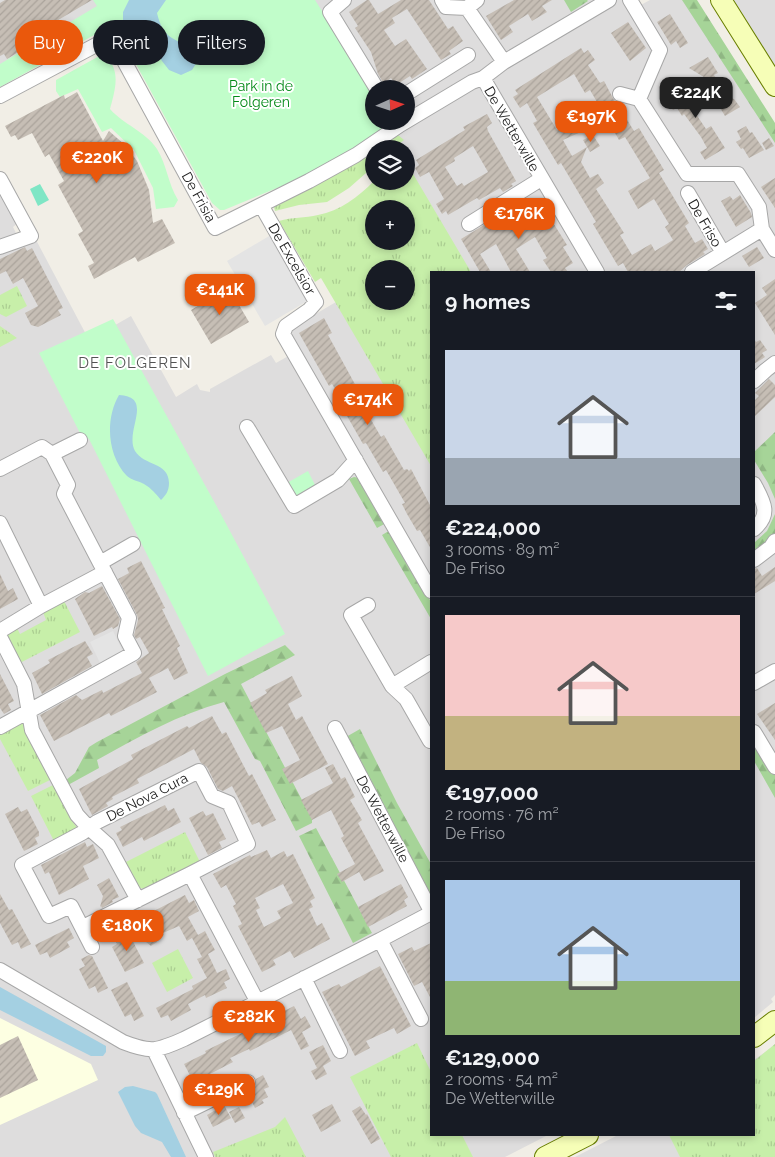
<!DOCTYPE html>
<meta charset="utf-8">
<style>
:root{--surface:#171b24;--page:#20242c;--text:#f1f3f6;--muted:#9ea1a6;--line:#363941;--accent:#ea580c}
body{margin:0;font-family:Raleway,sans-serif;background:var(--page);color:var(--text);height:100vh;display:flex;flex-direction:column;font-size:19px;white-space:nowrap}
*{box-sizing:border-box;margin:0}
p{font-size:16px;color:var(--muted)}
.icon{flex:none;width:28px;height:28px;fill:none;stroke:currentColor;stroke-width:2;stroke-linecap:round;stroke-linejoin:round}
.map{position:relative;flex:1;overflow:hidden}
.panel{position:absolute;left:430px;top:271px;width:325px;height:865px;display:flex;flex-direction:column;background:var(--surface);border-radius:0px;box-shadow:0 2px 8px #0003}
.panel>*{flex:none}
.banner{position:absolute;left:15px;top:20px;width:340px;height:45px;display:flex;gap:10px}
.needle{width:32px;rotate:87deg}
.controls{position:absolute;left:365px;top:80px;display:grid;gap:10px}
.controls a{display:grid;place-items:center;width:50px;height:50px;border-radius:50%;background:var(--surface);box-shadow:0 2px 8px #0003;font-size:25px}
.price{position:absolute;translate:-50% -42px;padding:0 11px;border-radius:10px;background:var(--accent);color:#fff;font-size:16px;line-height:32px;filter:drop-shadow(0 1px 2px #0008)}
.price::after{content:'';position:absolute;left:50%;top:30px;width:15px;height:11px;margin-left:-8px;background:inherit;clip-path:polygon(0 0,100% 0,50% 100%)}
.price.selected{background:#222;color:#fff}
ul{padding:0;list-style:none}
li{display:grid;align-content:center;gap:10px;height:265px;padding:0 15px}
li+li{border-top:1px solid var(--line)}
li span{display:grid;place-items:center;height:155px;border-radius:0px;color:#555}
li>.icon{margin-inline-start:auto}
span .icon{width:90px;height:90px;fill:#fffc;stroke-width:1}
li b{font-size:21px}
h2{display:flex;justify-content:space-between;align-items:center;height:60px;padding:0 15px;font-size:21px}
.tag{padding:0 18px;border-radius:22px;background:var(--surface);box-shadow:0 2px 8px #0003;font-size:18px;line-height:45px}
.tag.selected{background:var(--accent);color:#fff}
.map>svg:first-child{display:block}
.residential{fill:#dedddd}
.education{fill:#fdffe2}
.grass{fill:url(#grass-tufts);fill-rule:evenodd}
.forest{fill:url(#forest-firs)}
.park{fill:#c1fdca}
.pitch{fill:#7fe6c5}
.parking{fill:#e4e4e4}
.water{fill:#a4d0e2}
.building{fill:url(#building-hatch);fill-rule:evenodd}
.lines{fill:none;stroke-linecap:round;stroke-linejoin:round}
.minor-casing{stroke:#a7a7a7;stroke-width:16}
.secondary-casing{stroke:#697f00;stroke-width:22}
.minor{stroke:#fff;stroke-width:14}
.secondary{stroke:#f6feb7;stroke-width:20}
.labels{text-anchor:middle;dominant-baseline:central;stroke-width:4;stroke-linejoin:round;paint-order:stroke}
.park-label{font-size:14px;fill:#038917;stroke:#fff}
.street-label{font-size:14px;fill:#202020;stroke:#fff}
.neighbourhood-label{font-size:15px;letter-spacing:1px;fill:#535353;stroke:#fff}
</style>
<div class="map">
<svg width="775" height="1157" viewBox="0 0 775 1157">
<defs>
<pattern id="grass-tufts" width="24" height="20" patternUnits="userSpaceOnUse" patternTransform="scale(1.25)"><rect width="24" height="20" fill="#c7efa9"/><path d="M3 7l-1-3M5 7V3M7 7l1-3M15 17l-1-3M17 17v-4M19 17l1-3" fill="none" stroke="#abcd91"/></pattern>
<pattern id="forest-firs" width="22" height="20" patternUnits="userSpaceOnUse" patternTransform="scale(1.25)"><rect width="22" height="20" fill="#a6d498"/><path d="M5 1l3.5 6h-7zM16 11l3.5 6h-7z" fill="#8fb683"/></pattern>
<pattern id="building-hatch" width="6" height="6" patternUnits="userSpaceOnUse" patternTransform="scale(1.25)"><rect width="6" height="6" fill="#c6beb5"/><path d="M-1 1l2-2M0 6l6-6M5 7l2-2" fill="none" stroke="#aaa39b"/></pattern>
</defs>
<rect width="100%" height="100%" fill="#f1eee6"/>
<path class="residential" d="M0 0H98L103 9 0 69Z
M304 0H635L639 6 650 0H696L775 127V995L771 999 773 1002 754 1018V272H467L406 168V149H395L379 121H406V89H374Z
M734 0H775V67Z
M0 188 18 223 13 227 22 245 35 238 89 340 131 316 176 397 197 384 200 390 210 392V389L271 355 276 363 299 350 290 334 292 328 341 299 431 448V1135H548L505 1157H0Z
M775 1045V1157H575L618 1135H754V1060Z"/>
<path class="education" d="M0 1018 91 1064 98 1080 0 1125Z"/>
<path class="grass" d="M398 135 404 140 392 149H376Z
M374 150V166L349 188 327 202 299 205 275 211 273 203 329 178Z
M406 162 471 272H431V466L321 278 315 282 279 221C292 217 305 218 318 215 340 211 358 197 374 181H406ZM374 209H406V241H374ZM374 269H406V301H374Z
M17 286 27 306 6 317 0 314V295Z
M0 326 17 338 0 347Z
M63 599 80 632 18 664 7 639 8 634 16 626 20 634 46 620 43 612Z
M21 720 50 780 28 791 0 739V730Z
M53 785 72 821 79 830 55 843 31 796Z
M185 832 201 864 145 889 139 888 124 863Z
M178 949 193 978 167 992 152 963Z
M417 1043 431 1072V1135H462L473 1157H391L350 1077Z
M775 1044V1157H680L669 1135H754V1061Z
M285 1117 306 1157H215L213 1152 275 1127Z"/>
<path class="forest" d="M564 0H587L588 1 571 12Z
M682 0H697L775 123V143Z
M775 432V499L768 483 754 460V452Z
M354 477 360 478 388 522 377 528 349 479Z
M775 514V537L754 554V543L767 531Z
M392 529 403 553 431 602V619L382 535Z
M285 645 295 655 241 684 312 819V823L296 831 260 761 255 759 224 702C179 714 138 737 97 760L99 768 68 785 66 780 75 773 89 747 97 742 225 674Z
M360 729 397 803 431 864V898L346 737Z
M754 737 775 774V798L754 761Z
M316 828 372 933 353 943 299 836Z"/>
<path class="park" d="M93 0H315L374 93V121H389L388 127 311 174 224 210H220L212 203 114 24 0 87V64L97 6Z
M101 55C123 65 115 91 110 109 124 125 145 131 157 149 167 165 168 184 178 200L174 207 156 209 153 188 134 150 111 128 102 132 78 89 60 97 56 91V80Z
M113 319 216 505 285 634 208 676 89 439 80 433 39 353Z
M308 471 317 489 296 500 287 483Z"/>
<path class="pitch" d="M40 184 49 200 38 206 30 189Z"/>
<path class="parking" d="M276 232 314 297 265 326 227 261Z
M113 631 124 654 101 665 90 642Z"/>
<path class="water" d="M129 0H166L157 13C163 39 174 39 196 49L199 59 192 70 181 75 169 70 155 52 130 32 126 27 123 21V12Z
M119 395C155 397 124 431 135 451 144 466 169 462 169 483 169 491 166 495 161 500 156 494 151 488 144 484 139 481 131 480 127 476 107 455 105 419 119 395Z
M0 987 106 1046V1052L103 1056H91L0 1010Z
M133 1086 155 1092 157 1094 186 1157H171L162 1142 141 1133 135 1126 118 1092 125 1087Z"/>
<path class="building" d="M5 0H92L16 45 20 51 7 59 4 54 0 56V3Z
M367 0H369L378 14 401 0H429L448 29 453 26 463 41 449 51 451 54 441 60 407 9 392 18 395 23 384 30 395 46 406 39 427 69 412 79 410 76 396 85 391 78 384 84 378 74 371 52 355 28 358 26 349 12Z
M514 0H552L542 6 547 12 532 21 528 14 509 26 513 32 501 40 486 16Z
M670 14 688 43 680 48 676 41 671 45 657 22Z
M628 22 646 48 630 61 611 33Z
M581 48 584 53 588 50 595 60 588 65 600 83 604 81 614 100 616 102 634 131 639 128 664 170 659 173 689 223 685 226 695 243 702 239 708 249 703 252 705 254 687 265 679 272H628L623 263 618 266 593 224 596 222 561 163 558 165 533 123 537 121 527 103 520 108 513 97 518 94 515 90ZM574 74 585 93 590 90 619 140 625 137 650 178 628 191 638 209 654 199 669 224 665 227 673 240 655 251 651 244 632 255 620 235 624 233 596 189 604 183 598 174 590 178 581 162 587 147 572 156 563 140 583 131 577 120 557 130 537 97Z
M708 57 718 73 714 75 722 88 689 68Z
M702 81 707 88 690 98 699 112 696 114 706 129 711 126 725 148 705 160 700 152 707 148 701 137 684 114 682 116 677 108 673 110 666 99 682 89 684 92Z
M77 92 103 141 109 131 125 145 137 161 149 190 153 223 162 219 175 243 138 262 135 257 94 279 88 266 94 263 78 234 83 231 58 185 64 181 49 154 45 157 32 133 18 140 15 135 11 137 5 126 64 95 65 99Z
M727 97 734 99 740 107 725 116 719 106 726 101Z
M487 114 492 123 487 127 488 131 516 181 511 184 513 186 503 192 500 188 479 200 477 198 448 215 446 211 442 214 436 204 444 199 429 172 420 177 415 168 419 165 416 160 465 130 463 127ZM473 146 488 172 464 186 462 183 457 186 445 167 455 161 454 158Z
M746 126 750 133 752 132 764 150 749 158 743 148 741 149 736 142 741 139 737 131Z
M593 135 600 146 590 152 583 140Z
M769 138 774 146 766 150 762 143Z
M775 178V208L761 187Z
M740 195 751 213 752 217 736 227 721 201 730 196 733 200Z
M523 206 526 210 529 207 532 212 539 207 549 223 552 221 567 245 563 247 573 263 565 268 568 272H551L543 260 547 258 535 237 516 249 530 272H511L496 244 480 254 491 272H480L461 239 507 211 509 214Z
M25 247 27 251 32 248 63 308 58 310 61 315 38 327 31 325 25 313 38 306 23 278 13 284 6 271 0 274V259Z
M757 247 764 258 749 267 742 256Z
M775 279V335L755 303 767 295 762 288Z
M229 288 249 322 211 344 191 310Z
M324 318 332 333 328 335 362 397 359 399 381 437 384 435 404 470 407 469 409 471 411 469 431 507V549L420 530 417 531 407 514 402 504 405 503 386 470 383 472 366 443 363 444 347 416 350 414 339 395 332 384 329 386 299 333Z
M754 339 756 342 760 340 767 350 762 353 765 357 754 364Z
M769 379 775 385V397L754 417V401L759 396 755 393Z
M141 561 165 608 162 609 180 646 177 648 188 673 174 680 168 668 149 678 157 692 111 716 109 713 54 741 40 715 76 695 82 700 102 690 103 693 142 673 136 662 149 653 140 637 136 639 134 635 138 620 137 615 118 579 129 573 127 568Z
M775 567V581L754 594V569L757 568 762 576Z
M0 574 8 591 13 588 18 599 0 609Z
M102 586 120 619 118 626 113 629 112 627 94 636 75 599 85 592 89 593Z
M85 641 93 654 87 657 92 666 42 694 32 673 50 663 48 660Z
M0 674 14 701 8 704 11 710 4 714 0 708Z
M292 676 302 696 288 704 296 720 302 716 328 764 290 784 282 769 300 760 282 726 266 733 250 703 267 693 265 690Z
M775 703V740L757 714Z
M212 716 222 734 226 732 249 776 252 774 276 820 262 827 259 822 252 825 232 786 223 791 218 789 207 767 201 763 194 749 137 779 139 783 112 797 113 799 106 803 108 806 92 815 79 789 133 759 131 755 187 726 189 728Z
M333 764 341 779 345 777 355 797 350 800 362 820 358 823 384 871 364 881 359 872 342 882 337 874 355 864 341 838 344 836 331 810 312 820 301 800 333 783 325 768Z
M165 805 168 811 174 808 181 822 144 841 142 837 123 847 116 833 122 830 120 827Z
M18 807 21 812 27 809 39 832V836L35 838 38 844 24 851 5 814Z
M203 811 206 816 213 813 226 839 219 842 222 848 208 855 189 818Z
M85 842 87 847 93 844 99 858 83 866 89 879 59 895 49 872 45 874 41 865Z
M267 850 271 858 284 851 287 857 293 854 315 898 310 901 313 907 309 909 317 926 322 923 330 939 294 958 290 951 273 960 276 965 262 972 238 926 242 924 233 906 236 904 226 885 221 888 213 874 250 855 251 857ZM283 884 293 903 277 911 281 918 264 927 256 910 260 908 255 898Z
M109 878 119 897 112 900 113 902 102 908 101 906 100 907 103 896 97 885Z
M401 884 408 897 404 900 407 906 368 927 358 907Z
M0 894 9 910 12 909 31 944 21 949 18 942 12 945 0 923Z
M185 895 189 903 194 900 199 911 188 917 198 935 205 931 210 941 215 950 208 954 217 973 226 969 230 979 224 982 227 988 206 998 205 995 188 1004 191 1010 171 1021 168 1015 161 1018 156 1008 193 989 192 986 207 978 197 959 202 957 192 938 187 941 179 926 163 933 164 935 156 939 157 942 151 946 130 929 150 918 148 914Z
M69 928 74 938 67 942 70 947 50 958 47 952 40 955 35 945Z
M127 930 144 963 125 972 112 947 117 944 113 937Z
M431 943V999L422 982 414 986 398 954 412 947 414 951Z
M89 955 92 956 108 988 98 993 95 986 89 989 79 969 85 966 81 959Z
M380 966 411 1026 397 1034 394 1028 366 1041 370 1048 355 1056 322 992 339 984 341 987Z
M127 982 144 1016 134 1021 131 1014 125 1017 111 990Z
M294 1006 301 1019 305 1016 311 1027 302 1032 309 1046 301 1050 291 1030 250 1051 249 1049 230 1058 233 1062 210 1074 213 1079 204 1084 200 1077 193 1081 184 1064 206 1053 205 1051 265 1022 264 1021Z
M18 1036 38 1080 0 1098V1045Z
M323 1045 331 1061 323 1066 327 1074 316 1080 311 1071 317 1068 309 1052Z
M263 1075 269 1087 264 1089 268 1097 262 1100 264 1103 255 1108 247 1092 255 1087 256 1079Z
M332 1104 341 1121 321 1132 312 1115Z
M224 1105 231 1118 213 1127 207 1115Z
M360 1106 366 1115 367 1114 380 1139 371 1144 352 1111Z
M239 1107 245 1118 235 1123 229 1112Z"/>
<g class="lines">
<defs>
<path id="minor" d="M344 0 330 12 377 89
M442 0 446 7 467 8 477 0
M630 0 660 50 639 99 687 174H738L759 207 762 229 775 250
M467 8 504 62
M483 78 597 272
M406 94 468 55
M620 94 639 99
M0 96 111 37 215 228 309 181 356 155 400 125 472 82 483 78 504 62 609 0
M0 179 31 236 0 247
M688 193 723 253
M261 205 316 302 309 310 286 326 283 334 431 591
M469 224 541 179
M692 272 762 229
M754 381 766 370 775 363
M247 427 294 506 338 480 356 460
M52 454 80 440
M0 469 42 447 52 454 68 485 64 494 100 563 133 544
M754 484C763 501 772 514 754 529
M0 523 41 606
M754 560 771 547 775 541
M368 605 351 615 392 686 406 699 430 741
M0 631 41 606 105 572
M0 637 24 684 32 730 77 815 89 828 108 845 138 900
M754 683 775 671
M392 686 431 662
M0 727 134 653 125 636 129 618 100 563
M335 728 431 911
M754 732 775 767
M190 874 257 1001
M83 927 190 874 248 844 229 803 212 796 199 771 97 822 82 833 22 865 49 916 71 906 92 947
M380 940 431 913
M0 970 123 1042C151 1053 157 1051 184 1039L380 940 421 1019
M304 978 340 1051
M154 1050 206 1157
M184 1113 248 1082"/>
<path id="secondary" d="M721 0 775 86
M754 1037 775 1021
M545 1157 588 1135"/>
</defs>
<use href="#minor" class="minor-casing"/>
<use href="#secondary" class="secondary-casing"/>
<use href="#minor" class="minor"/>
<use href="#secondary" class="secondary"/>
</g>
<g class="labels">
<g class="park-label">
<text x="261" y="86">Park in de<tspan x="261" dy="16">Folgeren</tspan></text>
</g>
<g class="street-label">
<text transform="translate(512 129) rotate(60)">De Wetterwille</text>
<text transform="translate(199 197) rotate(61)">De Frisia</text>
<text transform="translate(705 223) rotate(60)">De Friso</text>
<text transform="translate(292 259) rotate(60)">De Excelsior</text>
<text transform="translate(147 797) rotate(-27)">De Nova Cura</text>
<text transform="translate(383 819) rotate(62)">De Wetterwille</text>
</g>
<g class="neighbourhood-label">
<text x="135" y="363">DE FOLGEREN</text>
</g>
</g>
</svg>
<div class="controls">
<a><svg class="needle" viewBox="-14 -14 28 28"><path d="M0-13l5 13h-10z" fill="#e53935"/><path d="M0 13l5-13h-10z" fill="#9ea1a6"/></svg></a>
<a><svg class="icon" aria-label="layers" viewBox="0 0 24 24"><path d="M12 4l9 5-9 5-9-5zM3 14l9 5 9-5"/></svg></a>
<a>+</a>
<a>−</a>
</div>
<b class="price selected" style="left:696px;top:119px">€224K</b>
<b class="price" style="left:591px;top:143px">€197K</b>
<b class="price" style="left:97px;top:184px">€220K</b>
<b class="price" style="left:519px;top:240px">€176K</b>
<b class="price" style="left:220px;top:316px">€141K</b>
<b class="price" style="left:368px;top:426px">€174K</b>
<b class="price" style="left:127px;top:952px">€180K</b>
<b class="price" style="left:249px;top:1043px">€282K</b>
<b class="price" style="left:219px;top:1116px">€129K</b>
<div class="banner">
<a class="tag selected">Buy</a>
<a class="tag">Rent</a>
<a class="tag">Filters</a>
</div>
<section class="panel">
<h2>9 homes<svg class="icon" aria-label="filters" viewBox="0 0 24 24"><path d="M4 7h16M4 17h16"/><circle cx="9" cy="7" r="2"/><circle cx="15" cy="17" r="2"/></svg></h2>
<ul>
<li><span style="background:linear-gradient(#c9d6e8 70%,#9aa5b1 0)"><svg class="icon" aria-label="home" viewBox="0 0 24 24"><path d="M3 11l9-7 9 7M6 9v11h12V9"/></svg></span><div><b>€224,000</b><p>3 rooms · 89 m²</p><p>De Friso</p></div></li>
<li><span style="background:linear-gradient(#f6c9c9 65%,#c2b280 0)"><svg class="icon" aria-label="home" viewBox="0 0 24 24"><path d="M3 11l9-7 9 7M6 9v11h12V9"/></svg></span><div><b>€197,000</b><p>2 rooms · 76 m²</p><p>De Friso</p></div></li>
<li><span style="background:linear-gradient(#a9c7e8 65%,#8fb573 0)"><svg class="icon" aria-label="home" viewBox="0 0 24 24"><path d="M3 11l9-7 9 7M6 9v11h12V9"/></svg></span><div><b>€129,000</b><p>2 rooms · 54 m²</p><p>De Wetterwille</p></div></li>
</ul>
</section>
</div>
